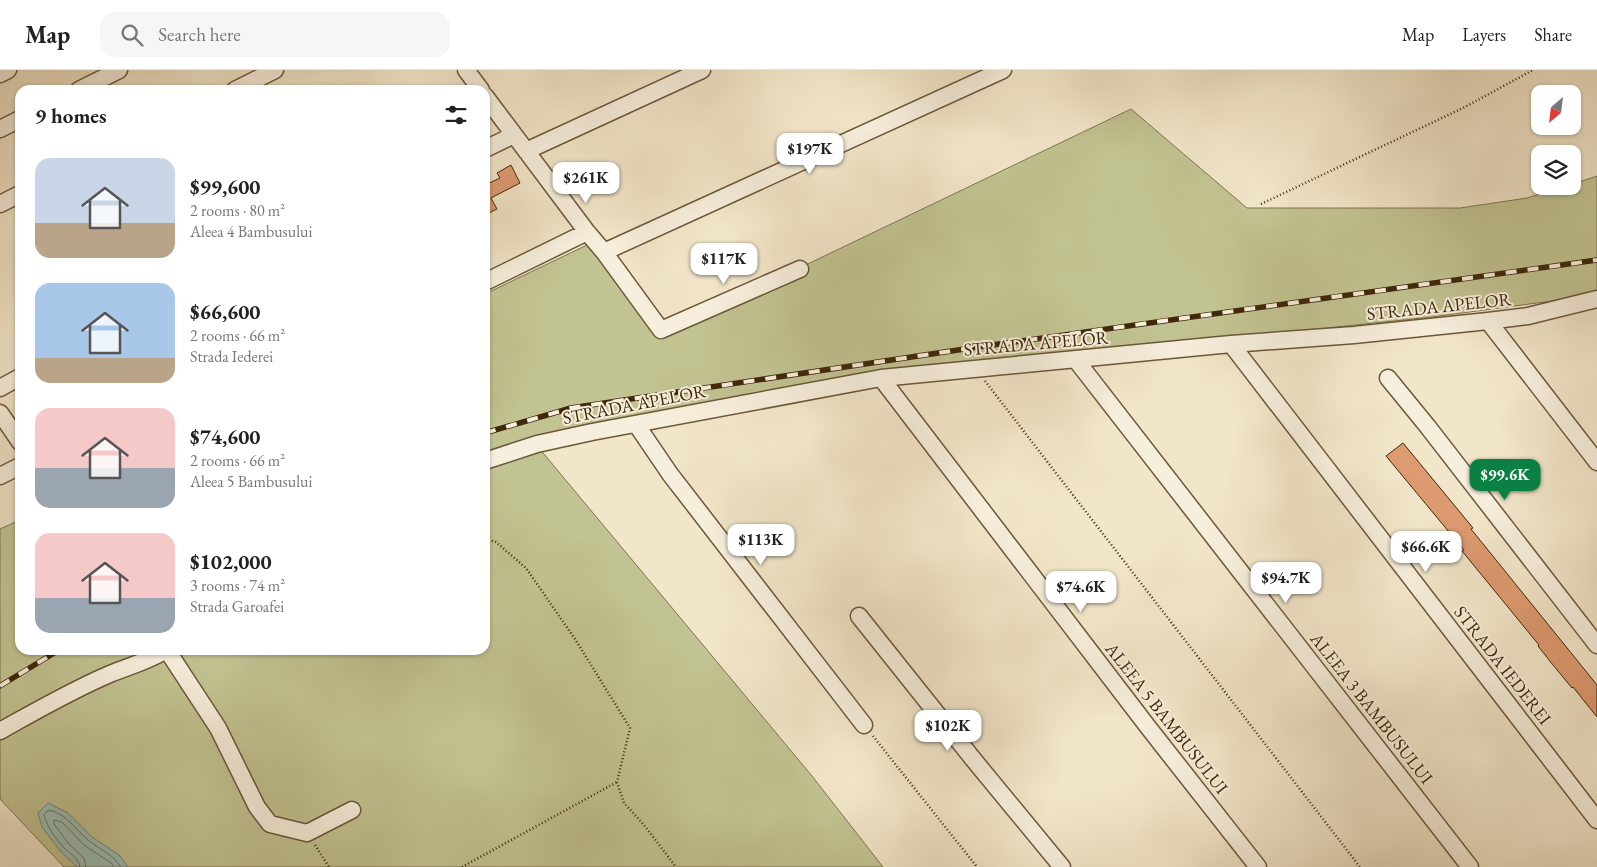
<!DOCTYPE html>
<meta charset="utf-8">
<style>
:root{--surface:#fff;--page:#f6f6f6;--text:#222;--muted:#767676;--line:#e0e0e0;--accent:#0b8043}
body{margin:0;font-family:"EB Garamond",serif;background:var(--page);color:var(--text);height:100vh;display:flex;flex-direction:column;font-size:19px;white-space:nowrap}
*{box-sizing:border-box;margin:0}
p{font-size:16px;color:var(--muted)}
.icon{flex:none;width:28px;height:28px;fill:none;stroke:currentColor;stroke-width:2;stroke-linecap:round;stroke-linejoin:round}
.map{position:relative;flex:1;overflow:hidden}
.side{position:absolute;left:15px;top:15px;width:475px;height:570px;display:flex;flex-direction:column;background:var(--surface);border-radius:15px;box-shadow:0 1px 4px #0004}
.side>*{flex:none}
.needle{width:32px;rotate:208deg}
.buttons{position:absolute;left:1531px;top:15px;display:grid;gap:10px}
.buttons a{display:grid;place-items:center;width:50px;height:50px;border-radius:10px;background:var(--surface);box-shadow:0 1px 4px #0004;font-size:25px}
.price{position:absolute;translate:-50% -42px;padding:0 11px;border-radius:10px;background:#fff;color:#222;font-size:16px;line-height:32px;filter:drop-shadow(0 1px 2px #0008)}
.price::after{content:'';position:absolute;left:50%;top:30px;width:15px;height:11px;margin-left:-8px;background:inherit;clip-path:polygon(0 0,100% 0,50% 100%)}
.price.active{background:var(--accent);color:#fff}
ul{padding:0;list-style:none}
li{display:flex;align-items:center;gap:15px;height:125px;padding:0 20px}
li span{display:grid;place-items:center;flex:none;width:140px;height:100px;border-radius:15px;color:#555}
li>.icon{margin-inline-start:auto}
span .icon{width:60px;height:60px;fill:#fffc;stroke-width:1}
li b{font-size:21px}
h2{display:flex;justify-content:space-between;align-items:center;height:60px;padding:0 20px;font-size:21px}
header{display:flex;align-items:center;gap:30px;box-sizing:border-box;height:70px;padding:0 25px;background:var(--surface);border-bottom:1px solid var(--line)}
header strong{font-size:24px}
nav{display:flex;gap:28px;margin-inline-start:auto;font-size:18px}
.search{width:350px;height:45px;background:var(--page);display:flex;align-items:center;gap:12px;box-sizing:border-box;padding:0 18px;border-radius:15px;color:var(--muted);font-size:19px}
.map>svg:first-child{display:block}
.green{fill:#c2c392;stroke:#80754e}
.water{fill:#9bbfb8;stroke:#768272}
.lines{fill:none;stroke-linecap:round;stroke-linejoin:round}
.shore{stroke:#6d7360;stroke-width:1}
.building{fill:#de9a70;stroke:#3f2709}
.minor-casing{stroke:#6c5739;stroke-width:19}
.path{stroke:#3f2709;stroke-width:2.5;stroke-dasharray:1 2.5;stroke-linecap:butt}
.minor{stroke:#f7efdd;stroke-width:16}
.rail-casing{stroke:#3f2709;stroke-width:5.5}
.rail{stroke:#f7efdd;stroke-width:4;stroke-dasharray:11;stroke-linecap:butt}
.labels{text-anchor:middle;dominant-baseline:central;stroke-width:4;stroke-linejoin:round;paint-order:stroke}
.street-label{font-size:18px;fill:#3f2709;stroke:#f7efdd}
</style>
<header>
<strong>Map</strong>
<div class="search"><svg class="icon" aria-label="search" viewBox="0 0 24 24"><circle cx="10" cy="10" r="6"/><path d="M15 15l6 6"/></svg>Search here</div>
<nav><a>Map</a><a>Layers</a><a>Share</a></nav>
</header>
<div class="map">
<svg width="1597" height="797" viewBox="0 0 1597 797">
<rect width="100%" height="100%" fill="#f2e6ca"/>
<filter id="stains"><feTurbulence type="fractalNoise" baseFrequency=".004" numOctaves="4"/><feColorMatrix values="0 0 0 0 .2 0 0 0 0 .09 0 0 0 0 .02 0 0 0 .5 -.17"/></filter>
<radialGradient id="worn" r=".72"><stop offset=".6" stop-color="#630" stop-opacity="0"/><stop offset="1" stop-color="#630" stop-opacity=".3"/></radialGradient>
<path class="green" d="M1131 39 1247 138H1460L1527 128 1565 116H1572L1573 114 1597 106V225L1432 247 836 309 534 372 812 706 883 797H64L0 729V459L20 450V580H485V224L589 174 668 261Z"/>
<path class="water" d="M48 733 68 743 92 767 119 785 128 797H77L61 782 42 757 38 743Z"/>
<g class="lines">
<path class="shore" d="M80 797C79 789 71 784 65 779 56 769 47 757 44 745L48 740C66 743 75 759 88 770 100 780 113 784 121 797
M86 797 84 788 69 774 54 754V750L62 752 84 775 111 793 114 797"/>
</g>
<path class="building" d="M511 95 520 113 491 128 497 139 485 145V115L500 108 497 103Z
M1403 373 1473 458 1471 459 1597 615V647L1573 617 1572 618 1553 595 1538 576 1539 575 1462 481 1464 480 1386 386Z"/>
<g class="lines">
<defs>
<path id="minor" d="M466 0 481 20
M0 4 8 0
M79 20 119 0
M235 20 275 0
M485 26 587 162 604 182 661 260 800 199
M0 59 20 49
M485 79 514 65
M526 81 702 0
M0 134 20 124
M604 182 1003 0
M485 212 587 162
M1488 251 1597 392
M1231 274 1597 750
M1076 290 1470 797
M881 308 1148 657 1258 797
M1388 308 1428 357 1597 575
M0 318 20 307
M0 343 20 372
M636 354 670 404 864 655
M485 391 537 374 592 362 881 308 1231 274 1354 265 1488 251 1528 246 1597 229
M0 406 20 396
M859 546 973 689 1062 797
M167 580 218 658 257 737 270 754 307 763 352 740
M0 661C36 641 72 620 110 604 129 596 149 591 166 580"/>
</defs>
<use href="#minor" class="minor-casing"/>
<path class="path" d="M1261 134 1465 37 1533 0
M985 311 1360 797
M485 469 496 472 526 498 575 569 630 658 617 712 624 733 644 755 676 797
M873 666 977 797
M315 775 329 797
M462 797 617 712"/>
<use href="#minor" class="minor"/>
<defs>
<path id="rail" d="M485 363 571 338 978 277 1597 190
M0 616 59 580"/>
</defs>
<use href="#rail" class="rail-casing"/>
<use href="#rail" class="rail"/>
</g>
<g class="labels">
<g class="street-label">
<text transform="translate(1439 236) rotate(-6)">STRADA APELOR</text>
<text transform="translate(1036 273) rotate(-5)">STRADA APELOR</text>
<text transform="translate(634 334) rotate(-11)">STRADA APELOR</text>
<text transform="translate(1503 595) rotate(52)">STRADA IEDEREI</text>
<text transform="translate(1372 638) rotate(52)">ALEEA 3 BAMBUSULUI</text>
<text transform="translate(1167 648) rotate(52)">ALEEA 5 BAMBUSULUI</text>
</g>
</g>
<rect width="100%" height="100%" filter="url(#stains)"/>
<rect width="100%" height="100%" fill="url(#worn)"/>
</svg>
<div class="buttons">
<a><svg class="needle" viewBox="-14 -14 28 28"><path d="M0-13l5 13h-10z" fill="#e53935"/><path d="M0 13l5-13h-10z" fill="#767676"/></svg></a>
<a><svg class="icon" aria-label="layers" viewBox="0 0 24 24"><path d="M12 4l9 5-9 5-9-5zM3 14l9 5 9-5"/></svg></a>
</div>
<b class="price" style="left:810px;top:105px">$197K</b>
<b class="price" style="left:586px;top:134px">$261K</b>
<b class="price" style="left:724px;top:215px">$117K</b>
<b class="price active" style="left:1505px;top:431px">$99.6K</b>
<b class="price" style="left:761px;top:496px">$113K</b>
<b class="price" style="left:1426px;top:503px">$66.6K</b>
<b class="price" style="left:1286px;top:534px">$94.7K</b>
<b class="price" style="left:1081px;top:543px">$74.6K</b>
<b class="price" style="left:948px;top:682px">$102K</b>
<section class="side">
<h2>9 homes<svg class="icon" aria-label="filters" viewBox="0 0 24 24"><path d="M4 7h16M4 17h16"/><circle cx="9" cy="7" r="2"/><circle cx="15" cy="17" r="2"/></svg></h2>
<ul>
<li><span style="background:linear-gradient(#c9d6e8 65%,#b9a48a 0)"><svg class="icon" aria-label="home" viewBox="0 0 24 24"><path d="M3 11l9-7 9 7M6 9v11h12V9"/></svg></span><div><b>$99,600</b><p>2 rooms · 80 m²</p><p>Aleea 4 Bambusului</p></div></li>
<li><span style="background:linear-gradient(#a9c7e8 75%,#b9a48a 0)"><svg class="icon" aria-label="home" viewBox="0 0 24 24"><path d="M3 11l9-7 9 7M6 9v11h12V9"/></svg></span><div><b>$66,600</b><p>2 rooms · 66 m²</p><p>Strada Iederei</p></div></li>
<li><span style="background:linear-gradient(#f6c9c9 60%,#9aa5b1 0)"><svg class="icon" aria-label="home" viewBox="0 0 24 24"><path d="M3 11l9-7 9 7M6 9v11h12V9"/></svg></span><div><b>$74,600</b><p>2 rooms · 66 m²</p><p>Aleea 5 Bambusului</p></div></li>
<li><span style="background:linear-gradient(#f6c9c9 65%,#9aa5b1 0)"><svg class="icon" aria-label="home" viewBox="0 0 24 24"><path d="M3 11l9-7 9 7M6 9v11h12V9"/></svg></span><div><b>$102,000</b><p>3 rooms · 74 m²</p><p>Strada Garoafei</p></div></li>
</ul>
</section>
</div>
